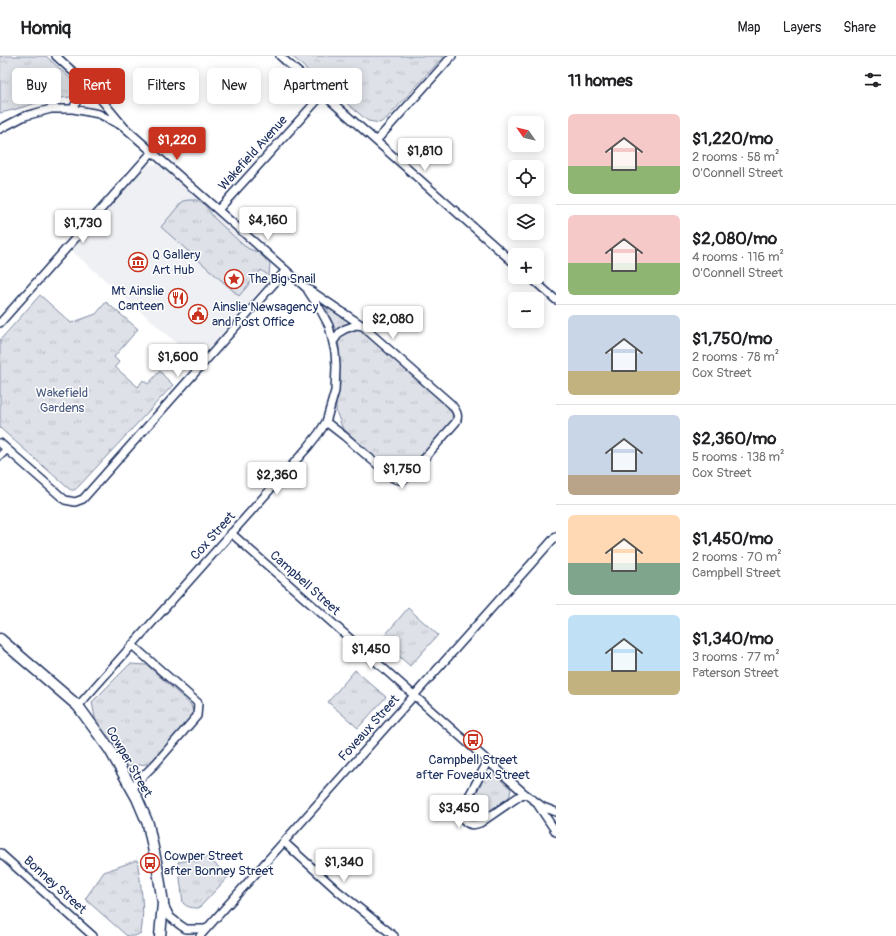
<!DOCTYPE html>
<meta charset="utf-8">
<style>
:root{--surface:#fff;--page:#f2f2f2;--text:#202124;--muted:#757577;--line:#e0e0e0;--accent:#c8321e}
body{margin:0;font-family:Pangolin,sans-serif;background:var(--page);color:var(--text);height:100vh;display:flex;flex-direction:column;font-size:15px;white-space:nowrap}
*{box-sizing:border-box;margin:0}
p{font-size:13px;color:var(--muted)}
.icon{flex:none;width:22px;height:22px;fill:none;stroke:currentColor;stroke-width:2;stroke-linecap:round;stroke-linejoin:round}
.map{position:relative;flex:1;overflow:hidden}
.sheet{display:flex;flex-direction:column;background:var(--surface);width:340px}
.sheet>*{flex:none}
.guide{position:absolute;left:12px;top:12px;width:380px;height:36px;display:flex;gap:8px}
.needle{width:26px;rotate:304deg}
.buttons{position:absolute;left:508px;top:60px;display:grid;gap:8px}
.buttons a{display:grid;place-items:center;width:36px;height:36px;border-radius:6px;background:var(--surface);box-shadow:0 2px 10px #0003;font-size:20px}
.price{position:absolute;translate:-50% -34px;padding:0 9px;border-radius:4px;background:#fff;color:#222;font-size:13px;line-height:26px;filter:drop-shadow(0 1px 2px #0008)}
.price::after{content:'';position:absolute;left:50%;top:24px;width:12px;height:9px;margin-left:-6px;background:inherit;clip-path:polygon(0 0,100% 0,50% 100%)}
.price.selected{background:var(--accent);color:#fff}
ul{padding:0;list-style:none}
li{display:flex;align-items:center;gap:12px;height:100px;padding:0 12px}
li+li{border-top:1px solid var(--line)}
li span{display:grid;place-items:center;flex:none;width:112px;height:80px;border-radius:6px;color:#555}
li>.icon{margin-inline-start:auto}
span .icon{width:48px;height:48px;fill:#fffc;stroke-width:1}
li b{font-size:17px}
h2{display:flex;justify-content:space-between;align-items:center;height:48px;padding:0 12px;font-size:17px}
.pill{padding:0 14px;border-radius:6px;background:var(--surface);box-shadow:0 2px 10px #0003;font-size:14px;line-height:36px}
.pill.selected{background:var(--accent);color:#fff}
header{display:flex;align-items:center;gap:24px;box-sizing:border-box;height:56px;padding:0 20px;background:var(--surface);border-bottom:1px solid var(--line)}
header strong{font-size:19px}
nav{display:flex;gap:22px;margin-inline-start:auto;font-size:14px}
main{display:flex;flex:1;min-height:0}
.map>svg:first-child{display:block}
.built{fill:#eff0f4}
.park{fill:url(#park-tufts);stroke:#7c88a2}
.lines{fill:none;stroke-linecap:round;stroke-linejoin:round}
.street-casing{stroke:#1b2f5e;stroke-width:10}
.secondary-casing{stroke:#1b2f5e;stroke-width:13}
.street{stroke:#fff;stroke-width:7}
.secondary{stroke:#fff;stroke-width:10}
.labels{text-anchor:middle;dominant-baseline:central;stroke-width:3;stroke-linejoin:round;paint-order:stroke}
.street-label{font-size:13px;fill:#1b2f5e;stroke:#fff}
.poi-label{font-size:13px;fill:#1b2f5e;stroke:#fff;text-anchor:start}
.park-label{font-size:13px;fill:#4c5c80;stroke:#fff}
</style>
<header>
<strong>Homiq</strong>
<nav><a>Map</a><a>Layers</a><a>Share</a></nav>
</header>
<main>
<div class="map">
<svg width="556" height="880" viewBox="0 0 556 880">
<defs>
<pattern id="park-tufts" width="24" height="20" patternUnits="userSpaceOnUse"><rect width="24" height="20" fill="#dee1e7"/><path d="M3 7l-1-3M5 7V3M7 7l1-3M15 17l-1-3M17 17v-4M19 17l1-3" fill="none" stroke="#bec1c9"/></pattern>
</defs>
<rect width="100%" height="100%" fill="#fff"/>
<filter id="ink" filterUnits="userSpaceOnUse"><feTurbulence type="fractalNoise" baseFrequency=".025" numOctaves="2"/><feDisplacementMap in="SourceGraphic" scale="8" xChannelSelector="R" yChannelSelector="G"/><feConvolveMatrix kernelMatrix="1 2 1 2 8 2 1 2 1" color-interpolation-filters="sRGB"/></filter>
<g filter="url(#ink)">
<path class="built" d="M154 108 159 110 193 138 258 196 266 202 270 209V223L203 299 200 301 195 302 191 300 72 195V188L141 111 146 109Z"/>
<path class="park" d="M0 0H46L73 25 75 35 71 41 50 43 13 54 0 57Z
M292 0H444L388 61 380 67 368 65 317 23Z
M190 144H196L205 149 214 162 243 189 249 193 258 196 270 208 269 220 261 214 239 240 161 171 181 147 184 145Z
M40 239 71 267 96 258 106 246 138 273 114 301 119 306 115 311 138 331 143 324 148 328 160 315 164 320 173 329 79 430C75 434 73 436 68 432L0 372V284Z
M327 249 364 276 449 351C452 356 454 360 451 366L408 416 404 419 401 420 398 419 374 401 342 371 336 355V346L340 328 339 290 334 271 326 251Z
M408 552 438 579 410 610 381 584Z
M130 608 147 609 191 649 194 658 152 707 127 711 112 685 96 667 92 646Z
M355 614 386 641 358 672 328 646Z
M491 717 494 718 511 733 510 739 508 742 480 762H474L470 760 467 754 468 751 483 722 485 719Z
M207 801 229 820 199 852C193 852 188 852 183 847L178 806Z
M137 804C141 828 145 853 141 877L135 880H127L85 843 104 816Z"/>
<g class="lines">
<defs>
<path id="street" d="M56 0 94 35 124 71 305 231 363 270 369 276 451 348C455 353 460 359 456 366L410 419C405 424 400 426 393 422L344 380 326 366
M280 0 515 208
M73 53 86 26
M0 73 25 60 51 53H73L99 58 120 69
M376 85 452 0
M218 154 323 38
M530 221 556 244
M0 267 152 96
M333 286 340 276 345 273 356 269 363 270
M0 387 65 444 75 446 83 443 286 214
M0 400 7 393
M231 477 524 737 543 751 556 756
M78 650 308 391 319 377 326 366 335 335 336 311 335 296 329 270 320 253 308 235
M488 705 463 751C459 764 468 772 480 767L524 737
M131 732 156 707 197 660 198 647 132 589
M538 749 556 776
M284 786 339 836 394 880
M0 797 93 880
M164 849 170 861 180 869 186 873H206
M200 880 556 480"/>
<path id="secondary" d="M0 583 78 650 110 694 137 742 148 768 158 815 163 847 160 880"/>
</defs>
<use href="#street" class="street-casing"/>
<use href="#secondary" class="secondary-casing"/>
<use href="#street" class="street"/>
<use href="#secondary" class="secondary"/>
</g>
</g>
<defs>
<symbol id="museum-ring" viewBox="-11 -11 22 22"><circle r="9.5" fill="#fff" stroke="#c8321e" stroke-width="1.5"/><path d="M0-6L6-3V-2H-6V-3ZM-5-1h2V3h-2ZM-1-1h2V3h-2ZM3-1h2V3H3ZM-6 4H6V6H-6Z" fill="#c8321e"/></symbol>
<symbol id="sight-ring" viewBox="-11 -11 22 22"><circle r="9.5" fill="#fff" stroke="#c8321e" stroke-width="1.5"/><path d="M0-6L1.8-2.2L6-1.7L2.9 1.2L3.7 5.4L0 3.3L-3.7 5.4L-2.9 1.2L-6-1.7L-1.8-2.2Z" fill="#c8321e"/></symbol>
<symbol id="restaurant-ring" viewBox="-11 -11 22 22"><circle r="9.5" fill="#fff" stroke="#c8321e" stroke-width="1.5"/><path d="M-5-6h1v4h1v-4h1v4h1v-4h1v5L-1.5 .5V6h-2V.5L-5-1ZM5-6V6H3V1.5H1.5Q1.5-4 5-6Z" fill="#c8321e"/></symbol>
<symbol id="civic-ring" viewBox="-11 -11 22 22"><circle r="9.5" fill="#fff" stroke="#c8321e" stroke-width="1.5"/><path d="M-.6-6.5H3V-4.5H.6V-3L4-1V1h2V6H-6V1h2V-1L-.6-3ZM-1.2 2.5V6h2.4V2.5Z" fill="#c8321e"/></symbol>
<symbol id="bus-ring" viewBox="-11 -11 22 22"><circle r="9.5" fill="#fff" stroke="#c8321e" stroke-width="1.5"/><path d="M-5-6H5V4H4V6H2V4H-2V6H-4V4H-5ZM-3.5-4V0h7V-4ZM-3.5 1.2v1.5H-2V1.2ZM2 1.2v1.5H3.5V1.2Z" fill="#c8321e"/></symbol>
</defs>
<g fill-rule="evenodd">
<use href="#museum-ring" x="127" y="195" width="22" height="22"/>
<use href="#sight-ring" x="223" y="212" width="22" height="22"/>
<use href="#restaurant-ring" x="167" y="231" width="22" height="22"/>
<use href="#civic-ring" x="187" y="247" width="22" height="22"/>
<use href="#bus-ring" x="462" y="673" width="22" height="22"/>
<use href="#bus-ring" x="139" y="796" width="22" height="22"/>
</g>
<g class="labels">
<g class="street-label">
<text transform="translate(253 97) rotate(-48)">Wakefield Avenue</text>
<text transform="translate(213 480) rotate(-48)">Cox Street</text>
<text transform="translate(305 527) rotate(42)">Campbell Street</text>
<text transform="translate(369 672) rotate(-48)">Foveaux Street</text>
<text transform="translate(129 706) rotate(60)">Cowper Street</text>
<text transform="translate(55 829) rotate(42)">Bonney Street</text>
</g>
<g class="poi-label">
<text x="152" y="199">Q Gallery<tspan x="152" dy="15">Art Hub</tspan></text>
<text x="248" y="223">The Big Snail</text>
<text x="164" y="235" text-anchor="end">Mt Ainslie<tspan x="164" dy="15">Canteen</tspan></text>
<text x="212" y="251">Ainslie Newsagency<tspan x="212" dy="15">and Post Office</tspan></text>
<text x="473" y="704" text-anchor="middle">Campbell Street<tspan x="473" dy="15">after Foveaux Street</tspan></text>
<text x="164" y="800">Cowper Street<tspan x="164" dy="15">after Bonney Street</tspan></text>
</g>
<g class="park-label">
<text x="62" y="337">Wakefield<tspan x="62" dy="15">Gardens</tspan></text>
</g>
</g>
</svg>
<div class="buttons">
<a><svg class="needle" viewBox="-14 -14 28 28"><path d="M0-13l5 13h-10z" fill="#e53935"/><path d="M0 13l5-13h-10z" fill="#757577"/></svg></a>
<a><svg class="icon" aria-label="locate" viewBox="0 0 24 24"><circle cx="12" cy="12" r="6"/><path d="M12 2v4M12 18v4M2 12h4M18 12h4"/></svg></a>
<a><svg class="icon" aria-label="layers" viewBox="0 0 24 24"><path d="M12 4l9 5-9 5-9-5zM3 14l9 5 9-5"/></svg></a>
<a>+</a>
<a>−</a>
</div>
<b class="price selected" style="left:177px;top:105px">$1,220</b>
<b class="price" style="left:425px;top:116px">$1,810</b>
<b class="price" style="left:268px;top:185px">$4,160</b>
<b class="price" style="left:83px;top:188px">$1,730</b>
<b class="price" style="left:393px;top:284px">$2,080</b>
<b class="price" style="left:178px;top:322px">$1,600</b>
<b class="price" style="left:402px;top:434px">$1,750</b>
<b class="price" style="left:277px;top:440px">$2,360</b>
<b class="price" style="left:371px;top:614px">$1,450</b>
<b class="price" style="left:459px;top:773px">$3,450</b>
<b class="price" style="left:344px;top:827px">$1,340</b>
<div class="guide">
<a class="pill">Buy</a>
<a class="pill selected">Rent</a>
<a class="pill">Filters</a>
<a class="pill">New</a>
<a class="pill">Apartment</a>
</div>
</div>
<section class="sheet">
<h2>11 homes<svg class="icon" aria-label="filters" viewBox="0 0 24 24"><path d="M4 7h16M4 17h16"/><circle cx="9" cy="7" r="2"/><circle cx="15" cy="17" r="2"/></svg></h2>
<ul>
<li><span style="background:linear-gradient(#f6c9c9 65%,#8fb573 0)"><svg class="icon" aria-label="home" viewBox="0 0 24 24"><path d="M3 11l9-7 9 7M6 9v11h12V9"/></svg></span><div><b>$1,220/mo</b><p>2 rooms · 58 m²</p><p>O'Connell Street</p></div></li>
<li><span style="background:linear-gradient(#f6c9c9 60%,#8fb573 0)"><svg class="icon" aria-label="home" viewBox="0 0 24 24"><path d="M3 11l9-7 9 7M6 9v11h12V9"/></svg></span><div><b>$2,080/mo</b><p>4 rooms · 116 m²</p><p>O'Connell Street</p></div></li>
<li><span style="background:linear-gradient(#c9d6e8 70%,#c2b280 0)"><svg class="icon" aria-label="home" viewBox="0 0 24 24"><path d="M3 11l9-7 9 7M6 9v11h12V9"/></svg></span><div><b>$1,750/mo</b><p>2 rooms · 78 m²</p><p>Cox Street</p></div></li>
<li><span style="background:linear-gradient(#c9d6e8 75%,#b9a48a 0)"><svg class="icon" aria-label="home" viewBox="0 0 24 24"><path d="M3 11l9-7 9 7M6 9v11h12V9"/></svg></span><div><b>$2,360/mo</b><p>5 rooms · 138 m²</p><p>Cox Street</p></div></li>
<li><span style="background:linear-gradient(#ffd9b3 60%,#7fa58c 0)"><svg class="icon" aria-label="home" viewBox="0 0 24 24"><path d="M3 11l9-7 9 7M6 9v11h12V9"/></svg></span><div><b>$1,450/mo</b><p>2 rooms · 70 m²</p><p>Campbell Street</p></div></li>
<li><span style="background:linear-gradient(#bfe0f5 70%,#c2b280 0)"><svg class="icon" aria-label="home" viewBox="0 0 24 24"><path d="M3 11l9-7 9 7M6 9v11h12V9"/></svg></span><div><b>$1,340/mo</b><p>3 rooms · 77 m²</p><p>Paterson Street</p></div></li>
</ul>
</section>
</main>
